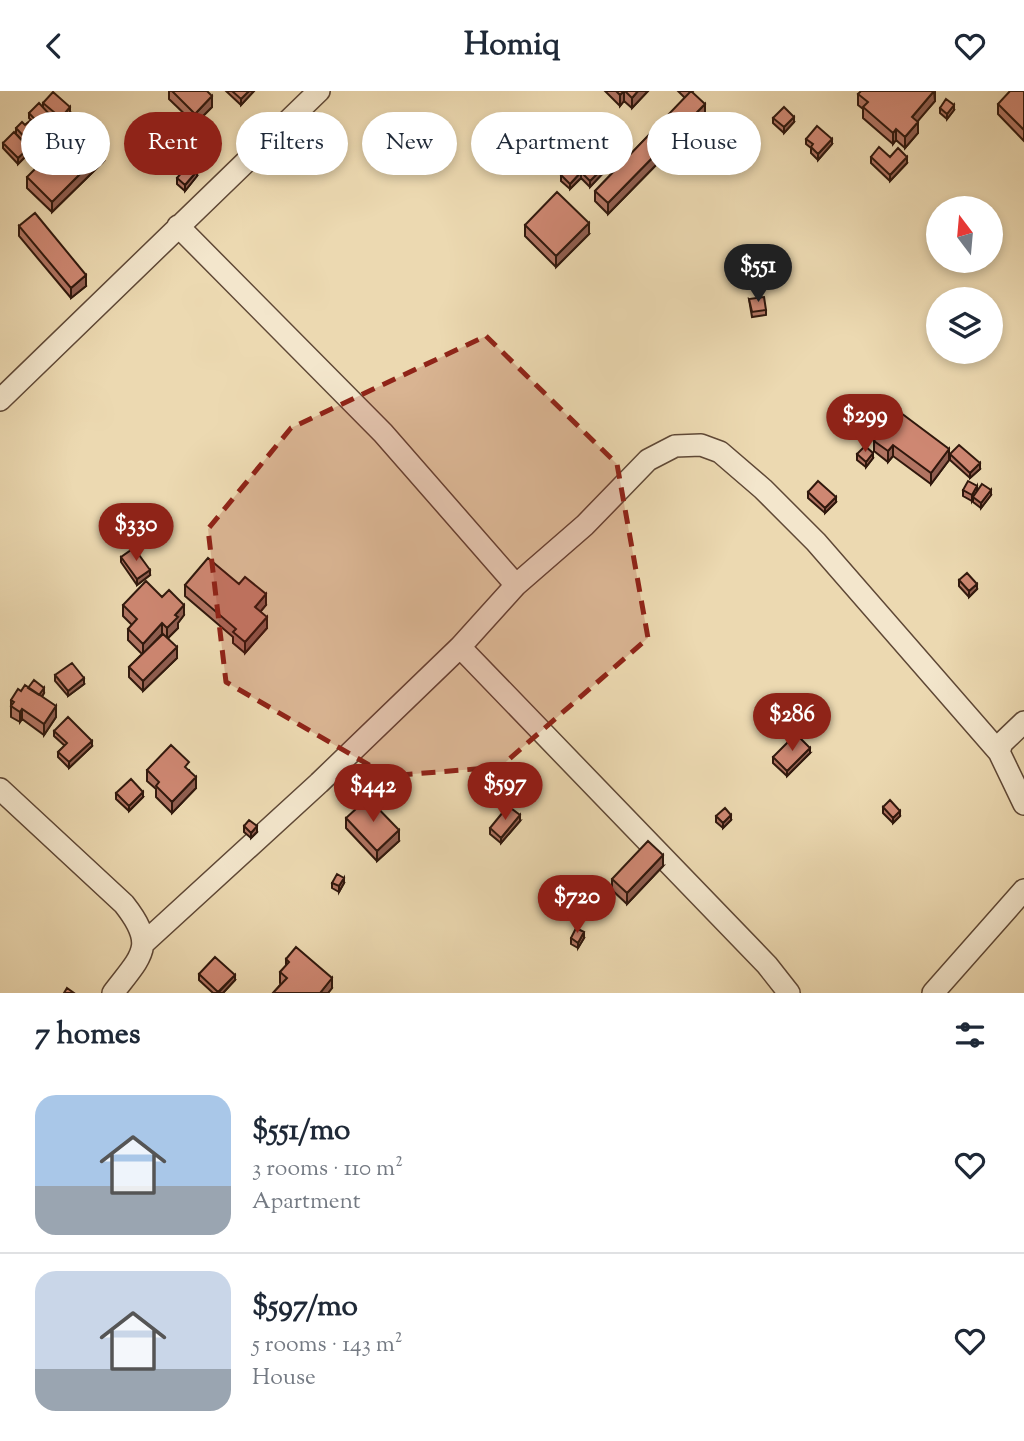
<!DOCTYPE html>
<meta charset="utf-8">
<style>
:root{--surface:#fff;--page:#f6f6f7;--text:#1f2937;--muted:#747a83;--line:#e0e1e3;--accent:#8f2418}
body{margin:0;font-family:"Sorts Mill Goudy",serif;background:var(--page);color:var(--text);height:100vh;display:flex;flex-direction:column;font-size:26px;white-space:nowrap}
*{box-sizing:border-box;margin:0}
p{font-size:23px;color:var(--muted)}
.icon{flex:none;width:38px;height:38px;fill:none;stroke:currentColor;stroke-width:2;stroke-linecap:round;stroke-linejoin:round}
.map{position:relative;height:902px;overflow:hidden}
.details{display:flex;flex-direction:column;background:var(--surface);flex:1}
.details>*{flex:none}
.guide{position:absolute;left:21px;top:21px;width:984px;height:63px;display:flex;gap:14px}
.needle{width:46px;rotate:344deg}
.buttons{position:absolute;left:926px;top:105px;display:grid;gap:14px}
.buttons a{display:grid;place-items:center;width:77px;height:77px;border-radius:50%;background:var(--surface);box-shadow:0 4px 10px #0003;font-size:35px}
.price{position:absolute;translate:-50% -60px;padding:0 16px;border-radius:24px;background:var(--accent);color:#fff;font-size:23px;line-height:46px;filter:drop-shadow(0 2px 4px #0008)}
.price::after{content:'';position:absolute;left:50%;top:42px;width:21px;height:16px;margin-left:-10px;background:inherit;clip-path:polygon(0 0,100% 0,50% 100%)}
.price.selected{background:#222;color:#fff}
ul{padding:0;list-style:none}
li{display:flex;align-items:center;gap:21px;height:175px;padding:0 35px}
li+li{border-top:2px solid var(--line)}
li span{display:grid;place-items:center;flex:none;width:196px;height:140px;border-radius:21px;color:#555}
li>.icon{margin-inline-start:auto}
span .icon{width:84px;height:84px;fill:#fffc;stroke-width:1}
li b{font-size:30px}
h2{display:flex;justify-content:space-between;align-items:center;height:84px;padding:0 35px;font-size:30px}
.pill{padding:0 24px;border-radius:32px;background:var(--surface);box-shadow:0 4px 10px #0003;font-size:24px;line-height:63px}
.pill.selected{background:var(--accent);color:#fff}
header{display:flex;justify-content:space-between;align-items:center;height:91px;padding:0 35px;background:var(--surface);font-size:32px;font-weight:700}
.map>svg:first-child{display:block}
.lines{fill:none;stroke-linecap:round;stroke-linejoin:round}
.street-casing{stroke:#5f4836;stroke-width:24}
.street{stroke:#f3e6cc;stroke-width:21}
.wall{fill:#b17462;stroke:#30180d;stroke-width:2}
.shaded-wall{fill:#905e50;stroke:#30180d;stroke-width:2}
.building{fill:#ce8772;stroke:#30180d;stroke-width:2}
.marked{fill:#8f2418;fill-opacity:0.2;stroke:#8f2418;stroke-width:5;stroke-dasharray:14 9;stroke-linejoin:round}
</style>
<header><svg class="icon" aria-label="back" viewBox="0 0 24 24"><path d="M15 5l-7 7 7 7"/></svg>Homiq<svg class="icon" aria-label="heart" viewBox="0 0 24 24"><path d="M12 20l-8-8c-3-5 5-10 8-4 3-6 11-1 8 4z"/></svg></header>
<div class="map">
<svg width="1024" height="902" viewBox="0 0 1024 902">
<rect width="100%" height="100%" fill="#ecd9b1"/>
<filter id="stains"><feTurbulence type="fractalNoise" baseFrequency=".00286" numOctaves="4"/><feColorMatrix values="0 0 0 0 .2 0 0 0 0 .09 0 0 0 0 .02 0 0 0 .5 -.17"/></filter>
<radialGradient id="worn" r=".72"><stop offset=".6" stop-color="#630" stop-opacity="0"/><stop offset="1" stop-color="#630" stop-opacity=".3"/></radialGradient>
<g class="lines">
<defs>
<path id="street" d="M178 135 383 342 516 494
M0 309 319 0
M460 556 767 874 789 902
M1024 631 1002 652 999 661 1024 713
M0 698 124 813C157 855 142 864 113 902
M144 852 319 692 460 556 516 494 585 434 648 369 675 355 701 354 720 361 763 398 816 451 999 661
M933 902 1024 799"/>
</defs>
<use href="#street" class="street-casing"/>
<use href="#street" class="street"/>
</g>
<path class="wall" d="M169 0H207L212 16 195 33 169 8Z
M226 0H254L241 14Z
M605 0H648L632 17 624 10 620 15Z
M678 0H693L692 1 705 24 608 123 595 110V100L685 7Z
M935 0V10L917 30 918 42 905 57 896 49 893 53 863 27V18L858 14V3Z
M1024 0V50L998 23V13Z
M43 12 70 21 62 31 65 39 46 61 39 54V49L51 35 50 32 41 40V45L29 56 16 43V37L25 34 31 29 29 27V22L43 17Z
M940 17 954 19 947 28 940 22Z
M773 27 794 31 784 42 773 32Z
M806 48 832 53 818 69 811 62V57L806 53Z
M3 52 29 62 18 73 3 57Z
M586 58 605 80 590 96 581 87 570 98 561 90V84Z
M871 66H890L907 72 890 90 871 72Z
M103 71 52 121 27 97V86Z
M197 85 185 100 177 93V87Z
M525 134 589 143 556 176 525 145Z
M19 135 86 195 71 207 19 145Z
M749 208 766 219V224L752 226Z
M897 319 949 369 931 393 893 365 888 371 874 360V350Z
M857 363 873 367 866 376 857 369Z
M950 363 980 378 970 387 950 369Z
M963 399 977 400 991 404 981 417 973 411V407L972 410 963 405Z
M808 401 836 411 825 422 808 407Z
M121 466 150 484 137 494 121 471Z
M959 489 977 498 969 506 959 495Z
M239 493 266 514 260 521 267 537 245 562 233 552V546L185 505V494Z
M162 506 184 524 178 532V537L168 547 177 567 143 600 129 586V576L142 563 128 549V538L132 534 123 525V514Z
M55 584 84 593 68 605 55 590Z
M28 597 44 602 42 606 56 626 44 644 22 628 20 631 11 626V609Z
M54 640 92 655 69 677 58 666V661L65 655 54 645Z
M810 662 787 685 773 672V666Z
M147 679H189L196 697 172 722 156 706V698L147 690Z
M116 702 143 706 129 720 116 708Z
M883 716 900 725 893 732 883 722Z
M716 725 731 729 723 737 716 731Z
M346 727 399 750 377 770 346 737Z
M520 730 501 752 490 743V737Z
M244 735 257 741 251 747 244 741Z
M663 775 627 813 612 799V788Z
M332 792H344L339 801 332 797Z
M571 847H584L578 857 571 853Z
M286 868 332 897 328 902H273L281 893 280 892V881L286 875Z
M199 883 235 889 223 902H213L199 889Z"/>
<path class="shaded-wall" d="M249 0H254L241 14V8Z
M624 0V10L620 15V4Z
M638 0H648L632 17V7Z
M934 0 935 10 912 37V26Z
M212 5V16L195 33V23Z
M705 13V24L608 123V112Z
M954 14V19L947 28V23Z
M70 16V21L61 32V27Z
M51 25V30L50 29V32L41 40V35Z
M794 26V31L784 42V36Z
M918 31V42L905 57V46Z
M65 33V39L46 61V56Z
M896 38V49L893 53V42Z
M41 39V45L29 56V51Z
M832 48V53L818 69V63Z
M29 57V62L18 73V67Z
M103 60V71L52 121V111Z
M907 66V72L890 90V84Z
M605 75V80L590 96V90Z
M197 80V85L185 100V94Z
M581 81V87L570 98V93Z
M589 132V143L556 176V165Z
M86 184V195L71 207V197Z
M893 354V365L888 371V360Z
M949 358V369L931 393V382Z
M873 362V367L866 376V371Z
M980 372V378L970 387V382Z
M977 395V401L972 410V404Z
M991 399V404L981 417V412Z
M836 406V411L825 422V417Z
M150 479V484L137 494V488Z
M977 493V498L969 506V500Z
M266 503V514L255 527V516Z
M184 514V524L178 532V537L167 548V537L175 524Z
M267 526V537L245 562V551Z
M162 532V543L143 563V553Z
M177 556V567L143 600V590Z
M84 587V593L68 605V600Z
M44 597V602L37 612V606Z
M56 615V626L44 644V633Z
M22 618V628L20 631V621Z
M92 650V655L69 677V671Z
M810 657V662L787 685V680Z
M196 686V697L172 722V711Z
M143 701V706L129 720V715Z
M900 720V725L893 732V727Z
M520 724V730L501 752V747Z
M731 724V729L723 737V732Z
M257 735V741L251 747V742Z
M399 739V750L377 770V760Z
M663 764V775L627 813V802Z
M344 787V792L339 801V795Z
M584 841V847L578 857V852Z
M235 884V889L223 902H218Z
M332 887V897L328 902H320Z"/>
<path class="building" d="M172 0H207L212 5 195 23Z
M232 0H249L241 8Z
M616 0H624L620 4Z
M625 0H638L632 7Z
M691 0 705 13 608 112 595 100Z
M861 0H934L912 26 918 31 905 46 896 38 893 42 863 16 868 11 858 3Z
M1010 0H1024V39L998 13Z
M53 1 70 16 61 27 43 12Z
M946 8 954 14 947 23 940 17Z
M39 12 51 25 41 35 29 22Z
M784 16 794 26 784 36 773 27Z
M54 24 65 33 46 56 39 49 53 32 50 29Z
M31 29 41 39 29 51 16 37 22 31 25 34Z
M78 35 103 60 52 111 27 86Z
M817 35 832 48 818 63 811 56 813 53 806 48Z
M14 41 29 57 18 67 3 52Z
M879 56 890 66 898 57 907 66 890 84 871 66Z
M586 58 605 75 590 90 581 81 570 93 561 84Z
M189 73 197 80 185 94 177 87Z
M557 101 589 132 556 165 525 134Z
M35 122 86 184 71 197 19 135Z
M764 206 766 219 752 221 749 208Z
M897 319 949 358 931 382 893 354 888 360 874 350Z
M959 354 980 372 970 382 950 363Z
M865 355 873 362 866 371 857 363Z
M818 390 836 406 825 417 808 401Z
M968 390 977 395 972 404 963 399Z
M982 393 991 399 981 412 973 406Z
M134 457 150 479 137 488 121 466Z
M208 467 239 493 245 486 266 503 255 516 267 526 245 551 233 541 236 538 185 494Z
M967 482 977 493 969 500 959 489Z
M146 490 162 506 169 499 184 514 175 524 178 526 167 537 162 532 143 553 128 538 137 528 123 514Z
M163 543 177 556 143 590 129 576Z
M72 572 84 587 68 600 55 584Z
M34 589 44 597 39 604 28 597Z
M25 594 56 615 44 633 22 618 20 621 11 615 14 611 11 609 18 598 21 600Z
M68 626 92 650 69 671 58 661 67 652 54 640Z
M796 643 810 657 787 680 773 666Z
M171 654 189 671 185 676 196 686 172 711 156 695 159 691 147 679Z
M131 688 143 701 129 715 116 702Z
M368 707 399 739 377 760 346 727Z
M890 709 900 720 893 727 883 716Z
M508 715 520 724 501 747 490 737Z
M725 717 731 724 723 732 716 725Z
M249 729 257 735 251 742 244 735Z
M648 750 663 764 627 802 612 788Z
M337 783 344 787 339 795 332 792Z
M576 837 584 841 578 852 571 847Z
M296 856 332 887 320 902H273L287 887 280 881 289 871 286 868Z
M215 866 235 884 218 901 199 883Z
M67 897 74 902H64Z"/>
<path class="marked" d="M486 245 617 373 648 547 500 676 388 685 226 591 208 438 291 337Z"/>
<rect width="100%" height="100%" filter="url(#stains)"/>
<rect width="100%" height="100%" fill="url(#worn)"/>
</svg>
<div class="buttons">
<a><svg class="needle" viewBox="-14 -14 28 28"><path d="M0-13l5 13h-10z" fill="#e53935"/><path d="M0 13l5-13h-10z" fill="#747a83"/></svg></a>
<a><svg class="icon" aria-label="layers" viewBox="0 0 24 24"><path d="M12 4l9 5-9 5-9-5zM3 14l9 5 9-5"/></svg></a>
</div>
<b class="price selected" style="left:758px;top:213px">$551</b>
<b class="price" style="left:865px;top:363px">$299</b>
<b class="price" style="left:136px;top:472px">$330</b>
<b class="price" style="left:792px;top:662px">$286</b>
<b class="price" style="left:505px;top:731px">$597</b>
<b class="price" style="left:373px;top:733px">$442</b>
<b class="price" style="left:577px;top:844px">$720</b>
<div class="guide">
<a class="pill">Buy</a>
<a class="pill selected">Rent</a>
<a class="pill">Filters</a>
<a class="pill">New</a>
<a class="pill">Apartment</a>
<a class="pill">House</a>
</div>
</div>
<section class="details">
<h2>7 homes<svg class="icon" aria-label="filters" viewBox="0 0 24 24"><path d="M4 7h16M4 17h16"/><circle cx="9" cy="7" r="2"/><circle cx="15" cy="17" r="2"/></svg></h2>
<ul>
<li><span style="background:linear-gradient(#a9c7e8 65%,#9aa5b1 0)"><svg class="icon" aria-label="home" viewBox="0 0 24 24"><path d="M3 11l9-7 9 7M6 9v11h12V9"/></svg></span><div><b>$551/mo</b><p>3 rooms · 110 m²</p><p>Apartment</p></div><svg class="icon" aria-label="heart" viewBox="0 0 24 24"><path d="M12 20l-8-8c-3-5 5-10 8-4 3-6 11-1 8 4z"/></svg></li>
<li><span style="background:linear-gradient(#c9d6e8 70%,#9aa5b1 0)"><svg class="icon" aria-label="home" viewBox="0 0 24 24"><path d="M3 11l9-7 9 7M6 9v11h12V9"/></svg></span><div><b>$597/mo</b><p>5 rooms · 143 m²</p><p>House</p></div><svg class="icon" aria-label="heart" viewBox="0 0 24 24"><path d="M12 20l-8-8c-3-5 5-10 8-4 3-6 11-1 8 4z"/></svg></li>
</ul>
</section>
